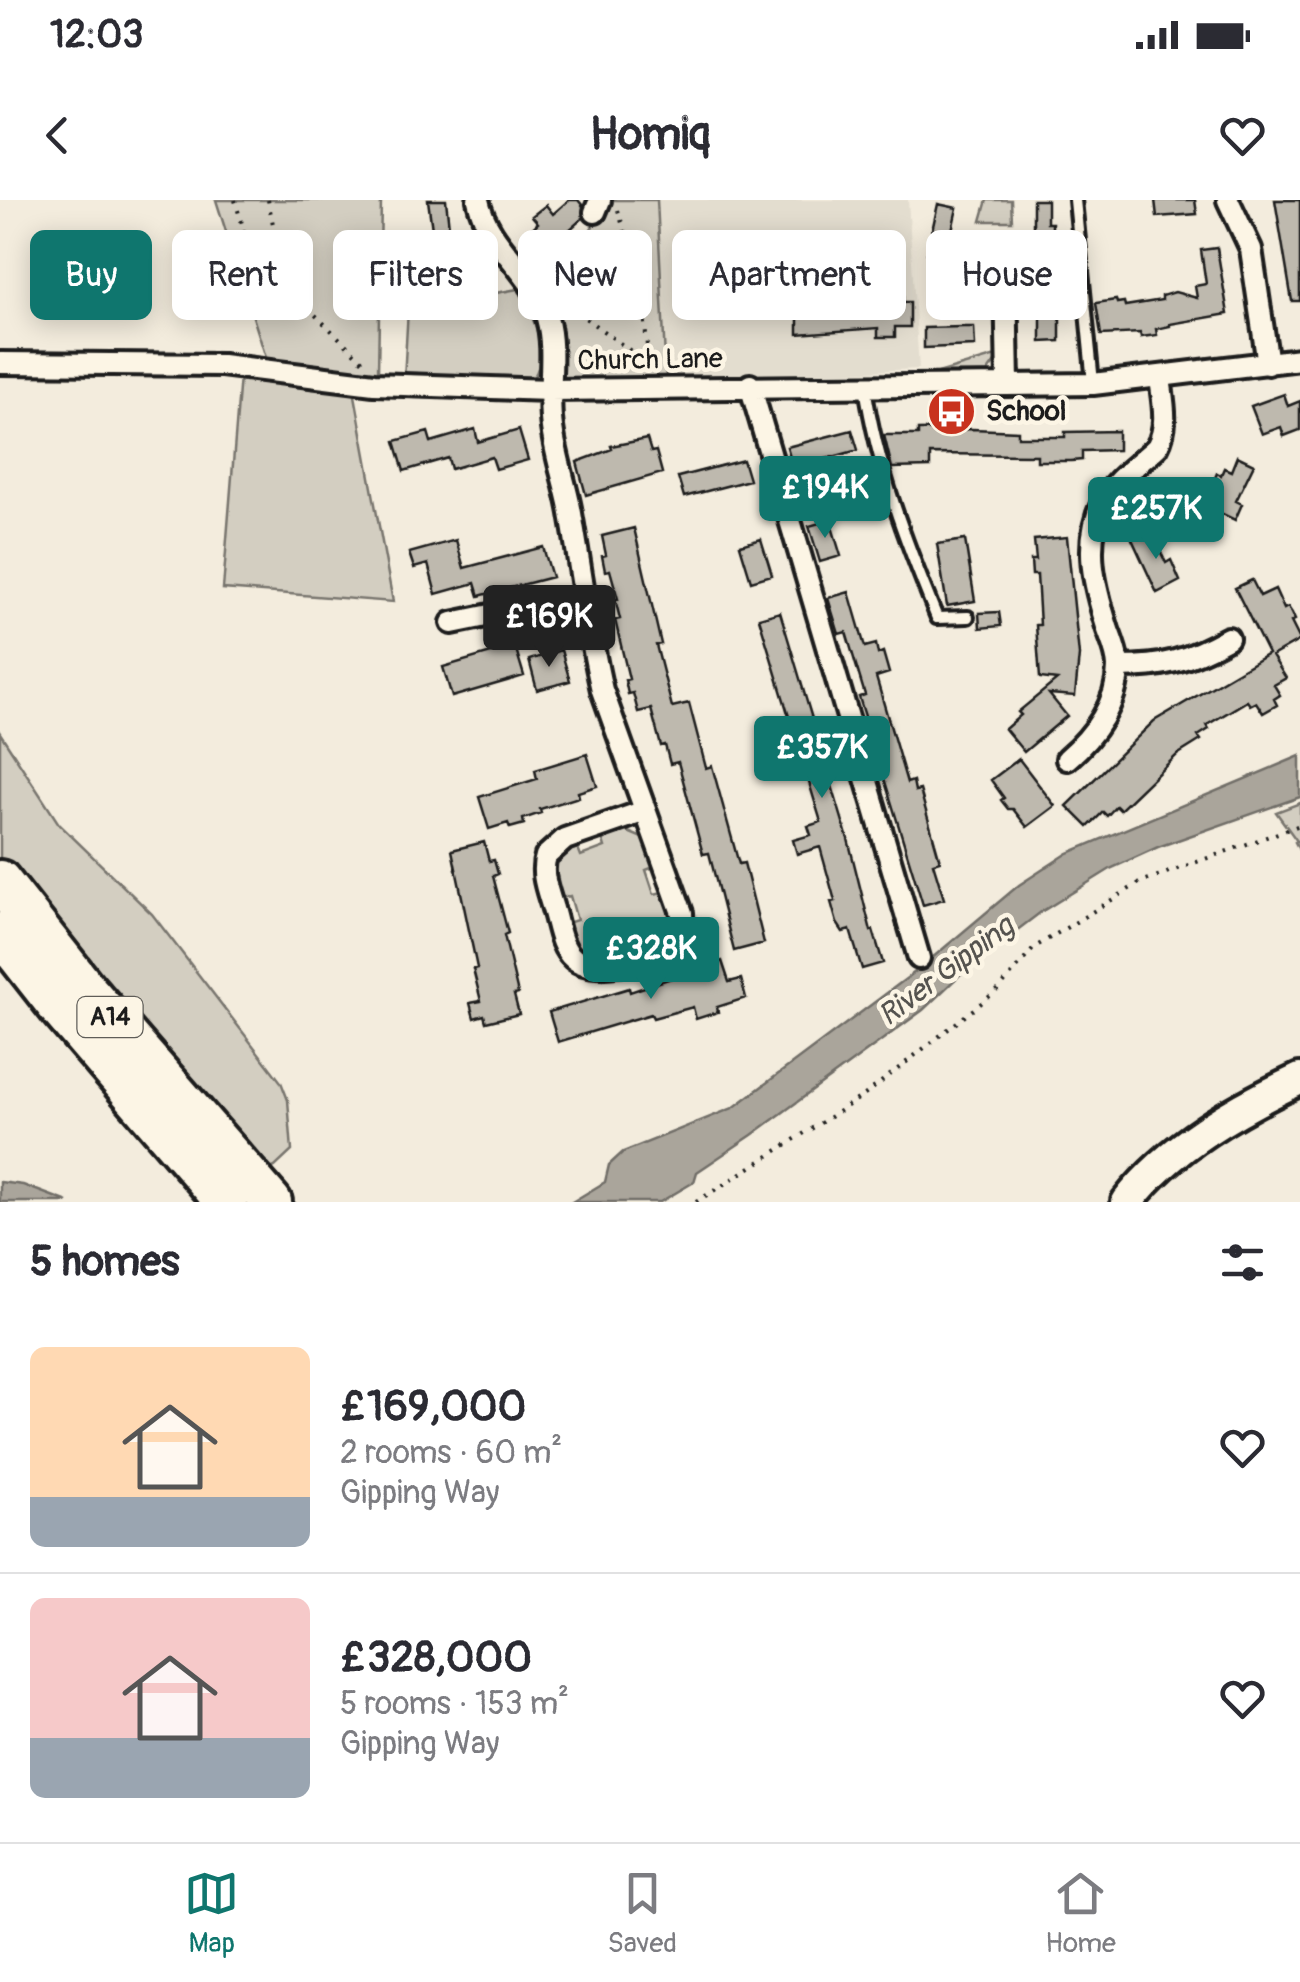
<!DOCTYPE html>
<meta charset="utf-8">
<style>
:root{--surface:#fff;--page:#f7f7f7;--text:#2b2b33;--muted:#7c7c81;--line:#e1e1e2;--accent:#0f766e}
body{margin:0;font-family:Pangolin,sans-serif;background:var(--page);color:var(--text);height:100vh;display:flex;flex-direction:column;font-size:38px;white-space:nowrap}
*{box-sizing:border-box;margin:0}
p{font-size:32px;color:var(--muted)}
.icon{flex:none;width:55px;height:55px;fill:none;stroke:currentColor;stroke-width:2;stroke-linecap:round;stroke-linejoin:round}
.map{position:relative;height:1002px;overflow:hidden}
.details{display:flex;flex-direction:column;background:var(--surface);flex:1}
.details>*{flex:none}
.hud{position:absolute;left:30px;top:30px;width:1240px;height:90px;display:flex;gap:20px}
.price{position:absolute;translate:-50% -85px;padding:0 22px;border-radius:10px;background:var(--accent);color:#fff;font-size:32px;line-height:65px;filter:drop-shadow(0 2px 5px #0008)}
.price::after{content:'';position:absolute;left:50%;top:60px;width:30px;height:22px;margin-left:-15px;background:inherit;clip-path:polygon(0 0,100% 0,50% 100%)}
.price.active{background:#222;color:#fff}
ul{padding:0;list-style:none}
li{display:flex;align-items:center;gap:30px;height:250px;padding:0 30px}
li+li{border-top:2px solid var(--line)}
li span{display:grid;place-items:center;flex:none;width:280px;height:200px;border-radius:15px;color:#555}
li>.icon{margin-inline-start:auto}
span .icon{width:120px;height:120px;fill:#fffc;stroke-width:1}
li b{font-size:42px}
h2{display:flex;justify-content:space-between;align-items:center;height:120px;padding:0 30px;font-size:42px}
.tag{padding:0 35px;border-radius:15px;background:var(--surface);box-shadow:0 5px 25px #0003;font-size:35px;line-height:90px}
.tag.active{background:var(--accent);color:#fff}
.status{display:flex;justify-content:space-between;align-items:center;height:70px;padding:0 50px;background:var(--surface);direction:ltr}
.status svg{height:28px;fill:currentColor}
header{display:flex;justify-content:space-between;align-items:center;height:130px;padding:0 30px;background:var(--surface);font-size:45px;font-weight:700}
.menu{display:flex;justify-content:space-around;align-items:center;height:140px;border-top:2px solid var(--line);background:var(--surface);font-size:28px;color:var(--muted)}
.menu a{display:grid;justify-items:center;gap:5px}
.menu .active{color:var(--accent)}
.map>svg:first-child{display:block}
.built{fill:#e3ddcf}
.green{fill:#d3cec1;stroke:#78756e;stroke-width:2.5}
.water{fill:#aaa59b;stroke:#716e68;stroke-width:2.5}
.building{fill:#beb9ae;stroke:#1c1c1c;stroke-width:2.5}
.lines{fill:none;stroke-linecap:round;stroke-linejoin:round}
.lane-casing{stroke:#1c1c1c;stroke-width:18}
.street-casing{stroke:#1c1c1c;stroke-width:28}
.secondary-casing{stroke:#1c1c1c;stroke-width:38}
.highway-casing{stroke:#1c1c1c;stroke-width:48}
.path{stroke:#1c1c1c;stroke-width:4;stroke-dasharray:2.5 8;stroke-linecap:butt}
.lane{stroke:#fcf5e5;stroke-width:10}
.street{stroke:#fcf5e5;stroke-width:20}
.secondary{stroke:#fcf5e5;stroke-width:30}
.highway{stroke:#fcf5e5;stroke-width:40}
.labels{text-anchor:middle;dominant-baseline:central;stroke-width:9;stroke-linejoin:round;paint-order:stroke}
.shield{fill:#fcf5e5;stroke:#5f5d58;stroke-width:2.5}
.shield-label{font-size:25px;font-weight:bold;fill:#1c1c1c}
.street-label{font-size:28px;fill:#1c1c1c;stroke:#fcf5e5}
.poi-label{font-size:28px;font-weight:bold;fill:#1c1c1c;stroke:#fcf5e5;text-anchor:start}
.water-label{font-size:30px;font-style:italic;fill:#55534f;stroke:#fcf5e5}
</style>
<div class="status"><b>12:03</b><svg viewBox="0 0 49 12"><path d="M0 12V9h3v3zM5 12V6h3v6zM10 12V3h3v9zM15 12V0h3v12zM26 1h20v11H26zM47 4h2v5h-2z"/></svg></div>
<header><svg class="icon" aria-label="back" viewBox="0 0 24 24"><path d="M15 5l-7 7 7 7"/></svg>Homiq<svg class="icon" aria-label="heart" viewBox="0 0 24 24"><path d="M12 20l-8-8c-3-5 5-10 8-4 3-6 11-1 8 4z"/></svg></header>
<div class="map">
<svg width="1300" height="1002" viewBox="0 0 1300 1002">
<rect width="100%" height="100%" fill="#f3ecdd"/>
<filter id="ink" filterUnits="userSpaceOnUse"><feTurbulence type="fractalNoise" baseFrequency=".01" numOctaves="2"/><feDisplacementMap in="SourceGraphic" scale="20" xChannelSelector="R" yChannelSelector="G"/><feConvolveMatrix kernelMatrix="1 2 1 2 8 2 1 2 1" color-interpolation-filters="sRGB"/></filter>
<g filter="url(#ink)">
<path class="built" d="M657 0H908L919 169 666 179Z"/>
<path class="green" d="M216 0H381L378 172 267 161Z
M608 0H657L666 179 566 180 561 176 541 88 567 61 599 18Z
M987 0H1011L1012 21H981Z
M518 89C532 113 551 153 533 178L404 179 408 109Z
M999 156 987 173H938L996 156Z
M240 176 354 190 393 402 223 389Z
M0 533 59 624 152 714 281 882 288 900 292 951 275 967 260 974 0 662Z
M1300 603V652L1295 642 1297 641 1276 612Z
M621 629 647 640 659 665 646 670 654 694 667 691 674 724 664 741 641 751 637 738 612 744 615 758C584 763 576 751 564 724L577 720 570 696 557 699 551 660 576 643 581 656 605 647 601 634Z"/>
<path class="water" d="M1300 556V597L1158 647 1112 668 1041 712 965 770 923 810 752 935 697 972 694 982 660 1002H572L605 982 609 965 623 952 733 908 919 769 1019 685 1068 653Z
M0 982 23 985 68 1002H0Z"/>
<path class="building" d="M428 0H446L452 54 476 51 479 73 418 83 420 105 400 108 399 64 436 59Z
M569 0H578L583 6V18L553 44 556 47 534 66 521 49 532 40 527 33 538 23 532 16 546 5 553 14Z
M1033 0H1047V23H1052V73H1033Z
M1155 0H1195L1197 14 1157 17Z
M1275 0H1300V101H1292Z
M938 4 957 8 946 57 927 53Z
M1217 48 1228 114 1170 124V126L1156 129 1157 135 1141 137 1140 133 1101 135 1096 103 1116 100 1117 103 1124 102 1125 106 1162 100V96L1175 92 1197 98 1195 86 1206 84 1201 50Z
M822 50V72L868 71V76H885V90H903V102H910V127H895V137H878V128L798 134V90H772V51Z
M1041 91H1060V141L1041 142Z
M963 127H974L975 146 924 148V128Z
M1284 194 1288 206 1300 201V230L1284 236 1281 227 1262 234 1251 206Z
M475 229 478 242 519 230 528 260 496 269 492 257 451 269 448 258 404 271 395 241 428 232 431 242Z
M972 229 1018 231V237H1065V232L1118 231V250L1082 251V260L1071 261H1037V255L930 254V267L892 268 884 235H918V230Z
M852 230 858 250 793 268 787 247Z
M647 239 651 252 656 251 662 273 586 295 577 262 612 249 611 246Z
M1237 256 1254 264 1236 301 1242 304 1235 320 1214 310 1220 297 1209 292 1217 273 1221 275 1224 268 1231 271Z
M743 260 749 280 684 297 678 277Z
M830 320 841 356 820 362 809 326Z
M634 328 661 444 656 445 672 507 689 503 706 568 712 566 739 664 744 663 764 743 734 751 709 653 703 654 678 562 670 564 665 545 661 546 651 509 638 512 633 493 628 494 625 480 629 479 615 420 620 419 615 399H618L610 370 605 371 602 356 606 355 602 336Z
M1150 330 1166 363 1171 360 1180 381 1157 393 1132 339Z
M1067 337 1079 455 1075 496 1049 494 1067 516 1024 552 1005 529 1021 515 1018 512 1057 480 1040 478 1036 425H1040L1037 375H1032L1031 360H1036L1034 340Z
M761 339 772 375 751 381 740 345Z
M456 340 464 368 543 347 552 377 479 396 475 383 436 394 428 364 414 368 409 353Z
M965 340 975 401 947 406 937 344Z
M1252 380 1260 396 1275 389 1284 409 1288 407 1292 413 1295 420 1291 422 1300 440 1272 456 1286 478 1274 485 1280 495 1274 499 1277 505 1263 513 1256 502 1250 505 1247 501 1207 525 1209 529 1198 536 1201 540 1177 555 1120 610 1116 606 1107 616 1103 612 1088 627 1067 606 1154 521 1268 454 1235 388Z
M849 392 865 447 876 444 878 454 883 452 889 473 876 477 907 583 913 581 915 591 920 590 940 661 933 663 944 699 923 705 859 497 865 495 846 432 839 434 828 398Z
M780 412 848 639 871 731 873 730 883 763 862 769 850 730 843 732 837 723 831 702 835 701 820 647 797 654 793 640 811 635 808 626 821 622 759 418Z
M999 412 1001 426 980 428 979 413Z
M515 446 524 476 452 497 443 467Z
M561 450 570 481 537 490 529 460Z
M587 554 597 586 578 592 579 597 540 609 541 613 523 619 524 624 510 628 508 623 489 629 479 597 537 579 535 570Z
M1019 559 1055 606 1027 627 1013 609H1008L1001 600 1004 598 991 580Z
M484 642 489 661 494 660 498 674 493 676 508 733 504 735 518 794 514 795 519 814 486 822 484 815 474 818 470 803 481 801 473 769 477 768 452 650Z
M722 761 729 782 741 779 746 798 717 807 718 812 696 819 693 807 653 818 651 814 558 842 549 812 629 788 630 792Z"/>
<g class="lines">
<defs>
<path id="lane" d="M1075 0 1093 183
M530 82 571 45
M865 186C877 267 906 342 937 418L968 417"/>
<path id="street" d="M478 0C488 47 534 72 547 118 556 151 548 184 551 218 553 248 564 278 570 308 581 368 588 430 602 490L682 713C683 726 678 739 668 747 650 762 592 775 573 758 560 747 558 724 553 709 548 691 540 674 546 656L565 639 645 611
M1228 0 1251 49 1268 164
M595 12 600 0
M978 70H998L1006 76 1008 185
M0 163 222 165 374 184 550 190 1093 184 1300 159
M750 185 919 758
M452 423 529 407 586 402
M1118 467C1164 467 1187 461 1228 438
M1067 559C1094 536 1118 503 1118 467 1118 455 1112 441 1108 430 1095 388 1082 344 1103 302 1116 278 1138 265 1157 247 1169 225 1163 202 1160 178"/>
<path id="secondary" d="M1127 1002C1171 946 1236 909 1300 879"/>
<path id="highway" d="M0 681 86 790 271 1002
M0 732 61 810 226 1002"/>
</defs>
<use href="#lane" class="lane-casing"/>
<use href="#street" class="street-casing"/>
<use href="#secondary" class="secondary-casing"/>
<use href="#highway" class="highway-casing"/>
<path class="path" d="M235 0C247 43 262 86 306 106
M268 0 274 29 306 106 367 165
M618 10 642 88 649 171
M560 100 649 164
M696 1002 866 894 999 789 1035 747 1141 682 1300 625"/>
<use href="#lane" class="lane"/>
<use href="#street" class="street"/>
<use href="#secondary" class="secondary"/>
<use href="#highway" class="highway"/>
</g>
</g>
<defs>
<symbol id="bus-disc" viewBox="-11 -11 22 22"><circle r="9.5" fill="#c8321e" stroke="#fcf5e5"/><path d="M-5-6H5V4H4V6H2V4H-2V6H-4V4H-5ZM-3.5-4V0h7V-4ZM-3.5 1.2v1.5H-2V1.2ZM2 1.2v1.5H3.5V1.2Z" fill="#fff"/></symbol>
</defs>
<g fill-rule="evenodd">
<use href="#bus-disc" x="924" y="184" width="55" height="55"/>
</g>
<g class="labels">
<rect class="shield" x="77.5" y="797" width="65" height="40" rx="8"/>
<g class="shield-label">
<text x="110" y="817">A14</text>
</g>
<g class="street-label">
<text transform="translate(650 160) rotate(-1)">Church Lane</text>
</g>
<g class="poi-label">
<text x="986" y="211">School</text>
</g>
<g class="water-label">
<text transform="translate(946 771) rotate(-37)">River Gipping</text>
</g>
</g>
</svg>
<b class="price" style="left:825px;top:341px">£194K</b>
<b class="price" style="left:1156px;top:362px">£257K</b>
<b class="price active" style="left:549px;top:470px">£169K</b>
<b class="price" style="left:822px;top:601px">£357K</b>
<b class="price" style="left:651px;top:802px">£328K</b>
<div class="hud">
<a class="tag active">Buy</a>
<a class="tag">Rent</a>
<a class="tag">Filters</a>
<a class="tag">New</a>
<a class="tag">Apartment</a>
<a class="tag">House</a>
</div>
</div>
<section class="details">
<h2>5 homes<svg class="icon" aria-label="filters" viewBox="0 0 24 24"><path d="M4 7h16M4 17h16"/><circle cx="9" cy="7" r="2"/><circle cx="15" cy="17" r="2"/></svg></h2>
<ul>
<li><span style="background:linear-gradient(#ffd9b3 75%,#9aa5b1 0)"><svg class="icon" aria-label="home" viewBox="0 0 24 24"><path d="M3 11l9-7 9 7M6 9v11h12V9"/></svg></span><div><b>£169,000</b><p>2 rooms · 60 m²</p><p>Gipping Way</p></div><svg class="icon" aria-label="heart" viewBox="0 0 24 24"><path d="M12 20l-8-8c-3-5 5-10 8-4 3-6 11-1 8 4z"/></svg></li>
<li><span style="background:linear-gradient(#f6c9c9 70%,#9aa5b1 0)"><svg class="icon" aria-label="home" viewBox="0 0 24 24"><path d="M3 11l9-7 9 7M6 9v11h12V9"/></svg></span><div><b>£328,000</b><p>5 rooms · 153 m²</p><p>Gipping Way</p></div><svg class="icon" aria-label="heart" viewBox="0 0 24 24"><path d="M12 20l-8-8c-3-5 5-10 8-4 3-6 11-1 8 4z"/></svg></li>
</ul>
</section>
<nav class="menu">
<a class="active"><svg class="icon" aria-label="map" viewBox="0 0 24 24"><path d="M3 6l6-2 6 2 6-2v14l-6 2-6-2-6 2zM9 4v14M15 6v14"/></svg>Map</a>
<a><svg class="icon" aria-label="saved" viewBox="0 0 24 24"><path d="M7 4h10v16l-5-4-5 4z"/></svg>Saved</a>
<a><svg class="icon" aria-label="home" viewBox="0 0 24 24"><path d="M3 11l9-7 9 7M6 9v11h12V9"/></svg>Home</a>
</nav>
